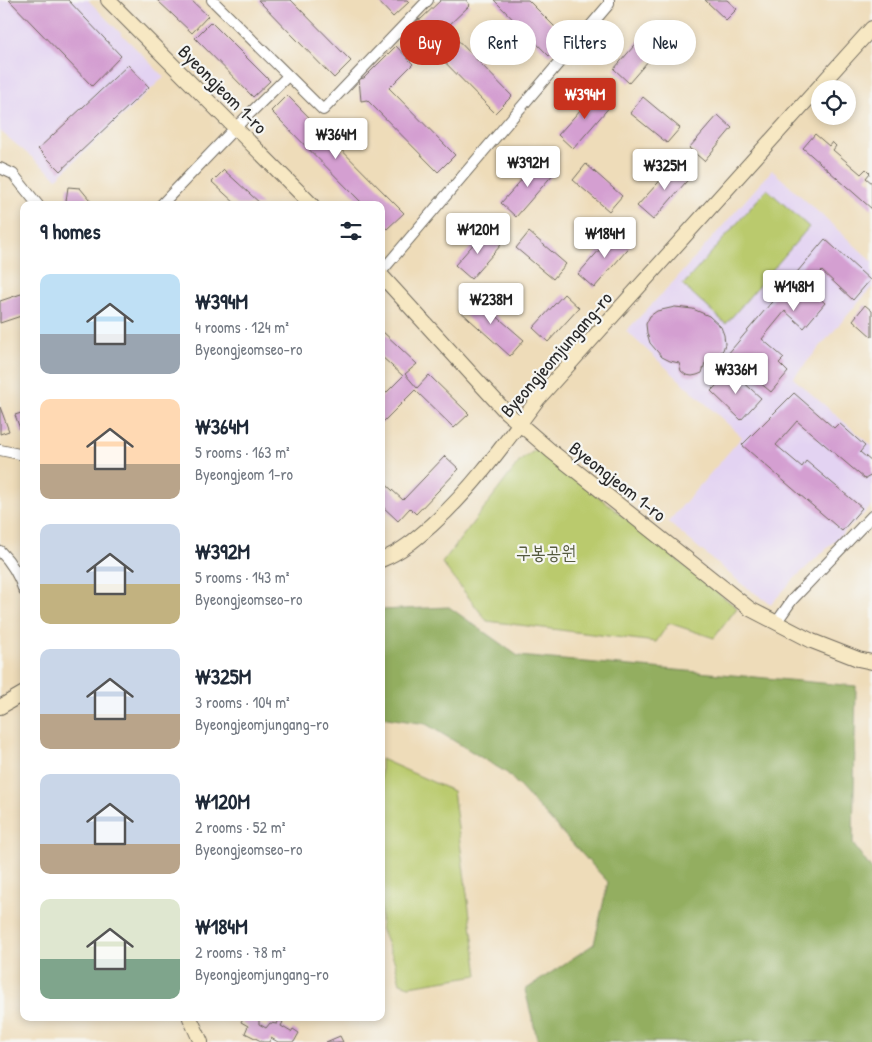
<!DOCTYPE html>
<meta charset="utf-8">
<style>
:root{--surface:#fff;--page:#f6f6f7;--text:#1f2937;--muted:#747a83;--accent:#c8321e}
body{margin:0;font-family:"Patrick Hand","Poor Story",sans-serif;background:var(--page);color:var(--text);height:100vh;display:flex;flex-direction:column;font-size:19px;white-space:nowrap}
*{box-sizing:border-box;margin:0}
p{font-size:16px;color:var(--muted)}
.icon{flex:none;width:28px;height:28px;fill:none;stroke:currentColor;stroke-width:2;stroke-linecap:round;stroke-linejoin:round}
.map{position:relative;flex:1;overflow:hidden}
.details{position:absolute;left:20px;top:201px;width:365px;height:820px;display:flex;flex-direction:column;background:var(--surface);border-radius:10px;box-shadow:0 2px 8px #0003}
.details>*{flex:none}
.hud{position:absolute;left:400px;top:20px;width:396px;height:45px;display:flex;gap:10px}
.tools{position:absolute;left:811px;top:80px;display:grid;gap:10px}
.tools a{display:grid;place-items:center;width:45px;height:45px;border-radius:50%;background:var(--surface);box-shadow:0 2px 8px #0003;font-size:25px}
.price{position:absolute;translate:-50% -42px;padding:0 11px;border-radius:5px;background:#fff;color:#222;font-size:16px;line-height:32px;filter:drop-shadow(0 1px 2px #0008)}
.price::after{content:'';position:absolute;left:50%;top:30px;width:15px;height:11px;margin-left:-8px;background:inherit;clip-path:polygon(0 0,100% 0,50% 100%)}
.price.selected{background:var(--accent);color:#fff}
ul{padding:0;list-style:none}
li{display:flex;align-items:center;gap:15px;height:125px;padding:0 20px}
li span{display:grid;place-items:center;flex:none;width:140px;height:100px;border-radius:10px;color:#555}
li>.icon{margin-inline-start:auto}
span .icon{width:60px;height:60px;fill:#fffc;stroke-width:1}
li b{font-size:21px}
h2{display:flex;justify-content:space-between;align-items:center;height:60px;padding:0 20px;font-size:21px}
.tag{padding:0 18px;border-radius:22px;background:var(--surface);box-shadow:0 2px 8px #0003;font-size:18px;line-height:45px}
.tag.selected{background:var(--accent);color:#fff}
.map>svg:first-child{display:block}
.built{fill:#e3d3f2}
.green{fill:#baca6d;stroke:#727a4c}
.forest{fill:#93ae60;stroke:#5f6c46}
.building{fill:#d49fd1}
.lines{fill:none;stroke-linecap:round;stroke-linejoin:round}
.street-casing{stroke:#6f695d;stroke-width:12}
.secondary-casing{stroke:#6f695d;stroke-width:16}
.street{stroke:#fff;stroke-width:10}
.secondary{stroke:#f7e8c3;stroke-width:14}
.labels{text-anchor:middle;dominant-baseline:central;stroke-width:4.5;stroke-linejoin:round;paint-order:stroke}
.street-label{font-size:19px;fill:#2b2b2b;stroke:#f6f6f2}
.park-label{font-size:19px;fill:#565b3f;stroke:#f6f6f2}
</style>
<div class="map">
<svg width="872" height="1042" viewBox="0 0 872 1042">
<rect width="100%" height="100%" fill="#f6f6f2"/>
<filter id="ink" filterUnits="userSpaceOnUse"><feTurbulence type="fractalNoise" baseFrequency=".02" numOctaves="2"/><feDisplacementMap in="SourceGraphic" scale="10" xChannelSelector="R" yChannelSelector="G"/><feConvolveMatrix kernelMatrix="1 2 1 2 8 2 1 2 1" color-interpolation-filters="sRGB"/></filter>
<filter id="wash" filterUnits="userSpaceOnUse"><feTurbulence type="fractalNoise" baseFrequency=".0096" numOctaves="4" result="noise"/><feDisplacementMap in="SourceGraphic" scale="20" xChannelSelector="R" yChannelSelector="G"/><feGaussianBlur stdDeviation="1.12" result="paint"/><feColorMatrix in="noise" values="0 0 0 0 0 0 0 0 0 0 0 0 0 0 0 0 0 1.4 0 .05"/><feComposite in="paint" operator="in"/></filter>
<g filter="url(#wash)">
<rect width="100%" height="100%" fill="#eedcb9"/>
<path class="built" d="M0 0H88L164 77 57 178 0 131Z
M772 170 872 261V287L793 378 872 446V506L794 579 771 604 743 585 668 522 742 437 626 331 676 279Z"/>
<path class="green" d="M767 189 809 227 726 324 683 285Z
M538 448 737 608 714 638 669 623 656 642 487 621 442 563 520 461Z
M381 759 453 791 478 975 409 986 400 983 395 963 381 928Z"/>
<path class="forest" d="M449 607 518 656 856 686 853 844 872 870V1042H538L525 990 594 944 608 882 507 773 426 724 381 717V610Z"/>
<g id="blocks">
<path class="building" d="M9 0H68L121 56 92 86Z
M157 0H191L208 16 192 33Z
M258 0H291L351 61 334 78Z
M377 0H407L409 2 393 17Z
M441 0H466L470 5 446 28 512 96 495 113 424 41 418 42 417 20 421 19Z
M494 0H528L566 38 549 56Z
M705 0H727L737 9 726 20Z
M211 22 270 81 253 97 195 38Z
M653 24 668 38 629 83 614 69Z
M396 46 413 64 389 88 455 155 438 172 367 100 361 101 359 79 364 78Z
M128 65 149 87 60 171 38 149Z
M597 91 612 104 573 149 558 135Z
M287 95 404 213 387 229 381 223V205H364L271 111Z
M643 97 680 128 667 143 630 113Z
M718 115 732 128 704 161 689 148Z
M815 134 829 146 832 142 836 146 833 150 861 174 866 169 870 173 866 178 872 183V209L803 148Z
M540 159 555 172 516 217 501 203Z
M677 162 692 175 653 220 637 206Z
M586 164 622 196 609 211 573 180Z
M224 170 262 205H237L212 182Z
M68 187 80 188 94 205H69L66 201Z
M486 230 501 245 471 279 455 265Z
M617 230 633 243 594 288 578 274Z
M529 232 566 264 553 279 516 248Z
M825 239 870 280 853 300 822 271 807 287 825 303 804 328 785 311 762 339 784 358 779 363 788 372 771 392 727 355Z
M24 293V315L0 323V301Z
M471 294 524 340 510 356 459 310Z
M564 294 579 308 548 342 533 328Z
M865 305 872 311V337L853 320Z
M675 307 693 309 709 316 721 327 724 335 725 344 723 350 712 361 705 363 702 373 697 375 692 376 686 375 681 371 679 363 670 361 662 357 650 343 647 333 646 324 650 316 657 311Z
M381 330 417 364 405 374 417 388 429 375 469 414 454 428 415 390 381 424V398L403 376 381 356Z
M731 371 761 398 741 420 711 391Z
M794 393 834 428 839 423 865 446 860 452 872 462V475L865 479 797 421 776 445 802 467 806 461 862 508 842 531 742 445Z
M0 407 9 431 0 434Z
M24 412V433L22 434 15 415Z
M445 456 459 469 416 514 410 508 398 521 381 505V480L403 500Z
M243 1018H259V1024L266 1028 270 1023 277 1024 279 1020 283 1022 281 1026 291 1032 293 1029 299 1033 294 1042H278L271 1038 269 1042H263L245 1033 248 1026 241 1022Z
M340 1036 343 1042H326Z"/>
</g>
</g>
<g filter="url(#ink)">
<use href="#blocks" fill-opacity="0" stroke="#6f695d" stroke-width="1"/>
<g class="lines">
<defs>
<path id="street" d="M212 0 323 110 428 0
M0 168 13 174 38 205
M161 205 235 128 288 76
M381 272 609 4V0
M0 450 24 455
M0 551C12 563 19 575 24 591
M776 623 792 600 872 516"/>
<path id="secondary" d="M108 0 312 205
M381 275 506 412 551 451 750 609 812 641 858 659 872 662
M381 560C401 552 416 539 432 525 473 488 505 443 538 399L872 28
M0 707 24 693
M190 1018 201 1042"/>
</defs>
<use href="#street" class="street-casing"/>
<use href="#secondary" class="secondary-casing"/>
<use href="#street" class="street"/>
<use href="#secondary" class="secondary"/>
</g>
</g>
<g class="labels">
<g class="street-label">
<text transform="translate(223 89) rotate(45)">Byeongjeom 1-ro</text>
<text transform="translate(556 354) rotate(-49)">Byeongjeomjungang-ro</text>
<text transform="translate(618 481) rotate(38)">Byeongjeom 1-ro</text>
</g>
<g class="park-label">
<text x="546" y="552">구봉공원</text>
</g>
</g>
</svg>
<div class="tools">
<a><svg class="icon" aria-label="locate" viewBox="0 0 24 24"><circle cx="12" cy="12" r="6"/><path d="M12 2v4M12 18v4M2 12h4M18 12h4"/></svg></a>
</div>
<b class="price selected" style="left:585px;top:120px">₩394M</b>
<b class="price" style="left:336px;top:160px">₩364M</b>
<b class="price" style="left:528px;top:188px">₩392M</b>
<b class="price" style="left:665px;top:191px">₩325M</b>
<b class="price" style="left:478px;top:255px">₩120M</b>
<b class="price" style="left:605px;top:259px">₩184M</b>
<b class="price" style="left:794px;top:312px">₩148M</b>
<b class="price" style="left:491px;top:325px">₩238M</b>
<b class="price" style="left:736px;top:395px">₩336M</b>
<div class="hud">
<a class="tag selected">Buy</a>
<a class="tag">Rent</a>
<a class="tag">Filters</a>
<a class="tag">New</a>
</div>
<section class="details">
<h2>9 homes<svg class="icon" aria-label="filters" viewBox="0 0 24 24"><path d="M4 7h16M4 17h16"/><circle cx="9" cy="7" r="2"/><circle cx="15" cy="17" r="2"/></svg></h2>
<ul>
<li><span style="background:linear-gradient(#bfe0f5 60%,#9aa5b1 0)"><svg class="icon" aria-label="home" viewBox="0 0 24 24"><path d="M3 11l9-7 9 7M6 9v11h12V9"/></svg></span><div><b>₩394M</b><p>4 rooms · 124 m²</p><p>Byeongjeomseo-ro</p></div></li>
<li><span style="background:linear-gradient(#ffd9b3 65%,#b9a48a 0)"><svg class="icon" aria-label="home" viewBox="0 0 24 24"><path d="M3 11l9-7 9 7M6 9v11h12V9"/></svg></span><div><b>₩364M</b><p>5 rooms · 163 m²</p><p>Byeongjeom 1-ro</p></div></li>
<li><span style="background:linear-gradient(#c9d6e8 60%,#c2b280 0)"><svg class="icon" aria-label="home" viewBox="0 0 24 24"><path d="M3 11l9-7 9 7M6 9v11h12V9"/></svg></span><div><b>₩392M</b><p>5 rooms · 143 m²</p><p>Byeongjeomseo-ro</p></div></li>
<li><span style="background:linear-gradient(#c9d6e8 65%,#b9a48a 0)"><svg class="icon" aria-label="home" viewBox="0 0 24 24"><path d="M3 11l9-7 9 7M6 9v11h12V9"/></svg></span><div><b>₩325M</b><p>3 rooms · 104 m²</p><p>Byeongjeomjungang-ro</p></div></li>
<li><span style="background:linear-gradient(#c9d6e8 70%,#b9a48a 0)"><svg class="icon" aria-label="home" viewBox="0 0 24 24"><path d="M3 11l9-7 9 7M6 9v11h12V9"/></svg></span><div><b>₩120M</b><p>2 rooms · 52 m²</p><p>Byeongjeomseo-ro</p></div></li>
<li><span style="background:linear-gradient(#dfe7d0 60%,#7fa58c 0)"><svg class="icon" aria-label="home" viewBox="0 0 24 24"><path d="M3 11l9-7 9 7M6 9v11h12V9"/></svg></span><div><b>₩184M</b><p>2 rooms · 78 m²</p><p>Byeongjeomjungang-ro</p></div></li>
</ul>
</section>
</div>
